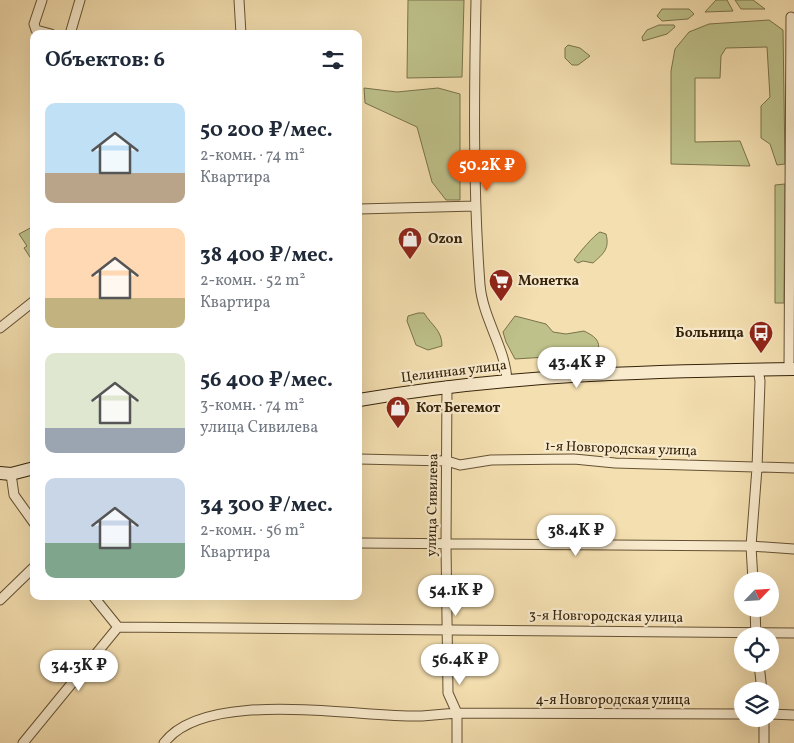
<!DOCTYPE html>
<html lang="ru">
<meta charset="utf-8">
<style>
:root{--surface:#fff;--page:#f2f2f3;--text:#1f2937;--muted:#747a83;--accent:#ea580c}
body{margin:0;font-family:Vollkorn,serif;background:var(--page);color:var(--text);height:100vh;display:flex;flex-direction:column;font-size:19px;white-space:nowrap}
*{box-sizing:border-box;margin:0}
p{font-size:16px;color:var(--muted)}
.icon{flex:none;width:28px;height:28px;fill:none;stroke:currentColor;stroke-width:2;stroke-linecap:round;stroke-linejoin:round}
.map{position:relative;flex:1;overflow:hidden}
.drawer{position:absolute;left:30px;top:30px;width:332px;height:570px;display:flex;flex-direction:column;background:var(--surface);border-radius:10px;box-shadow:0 5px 20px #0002}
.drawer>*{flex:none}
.needle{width:32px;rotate:65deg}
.buttons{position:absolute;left:734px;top:572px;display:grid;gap:10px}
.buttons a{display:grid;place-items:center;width:45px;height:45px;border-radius:50%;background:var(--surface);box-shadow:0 5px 20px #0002;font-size:25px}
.price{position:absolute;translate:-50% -42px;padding:0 11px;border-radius:18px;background:#fff;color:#222;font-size:16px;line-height:32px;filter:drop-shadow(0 1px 2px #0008)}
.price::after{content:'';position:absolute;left:50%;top:30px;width:15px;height:11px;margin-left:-8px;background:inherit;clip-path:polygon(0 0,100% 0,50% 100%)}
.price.selected{background:var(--accent);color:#fff}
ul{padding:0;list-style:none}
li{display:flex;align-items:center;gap:15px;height:125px;padding:0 15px}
li span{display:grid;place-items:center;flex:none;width:140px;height:100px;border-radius:10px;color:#555}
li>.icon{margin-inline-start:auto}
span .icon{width:60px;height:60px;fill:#fffc;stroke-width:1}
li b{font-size:21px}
h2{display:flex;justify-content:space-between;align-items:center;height:60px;padding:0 15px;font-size:21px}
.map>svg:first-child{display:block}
.green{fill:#bec18a;stroke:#7a724a}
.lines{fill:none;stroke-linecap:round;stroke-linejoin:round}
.street-casing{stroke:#655234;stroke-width:11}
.secondary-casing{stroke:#35230b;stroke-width:14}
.street{stroke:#f8eacc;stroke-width:9}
.secondary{stroke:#f8eacc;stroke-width:12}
.labels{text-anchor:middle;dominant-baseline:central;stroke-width:4.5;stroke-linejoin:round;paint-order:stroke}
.poi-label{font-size:14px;font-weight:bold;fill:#35230b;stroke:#f8eacc;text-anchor:start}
.street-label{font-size:14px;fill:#35230b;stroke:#f8eacc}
</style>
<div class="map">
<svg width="794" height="743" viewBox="0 0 794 743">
<rect width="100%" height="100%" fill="#f4dfb0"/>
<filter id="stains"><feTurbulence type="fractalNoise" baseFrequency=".004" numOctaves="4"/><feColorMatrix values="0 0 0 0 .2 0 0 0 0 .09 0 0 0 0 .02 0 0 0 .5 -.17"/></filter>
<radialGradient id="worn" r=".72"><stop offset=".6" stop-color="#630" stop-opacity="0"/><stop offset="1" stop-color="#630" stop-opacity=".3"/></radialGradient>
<path class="green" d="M408 0H464L462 77 407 78Z
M716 0H727L733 11 705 12Z
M735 0H753L765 9H741Z
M662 9H689L694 14 688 19 662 21 657 16Z
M769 20 783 30 785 164 777 165 770 144 761 138V106L770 97 767 47 726 48 721 56 720 78H695V142L740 141 750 166 671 164V71L675 49 689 32 709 24Z
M659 25H674L675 27 667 34 643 41 642 37 647 30Z
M568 45 580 48 590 56 578 65H572L565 58V48Z
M364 88 397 92 438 88 460 94V200H446L432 182 417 127 365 103Z
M785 184 784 303H775V185Z
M34 226V263L24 248 27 246 19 234Z
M600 232 606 234C610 249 603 254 593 263L583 261 578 263 574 260C578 254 595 234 600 232Z
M418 313H424C432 326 442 330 442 346L428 350 416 345 407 321 408 316Z
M515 316 546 324 553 332 566 334 584 331C594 336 601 340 598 352L594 354 515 359 506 342 503 332Z"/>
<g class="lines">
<defs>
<path id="street" d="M42 0 34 24 36 30 51 34
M239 0 241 34
M476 0C474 95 473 191 480 285 483 319 505 347 507 380
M70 34 80 0
M359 209 476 206
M0 328 34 301
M789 369 791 17
M447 386 446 545 448 693 457 713V743
M359 459 447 461 460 465 491 460 574 459 615 463 794 468
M11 474 14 495 34 523
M359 543 751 546 794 549
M753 581 751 546 757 468 760 381 758 369
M93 596 118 627
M0 600 34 567
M755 609 756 636
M759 664 762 691
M770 714 794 715
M23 743 118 627 794 633
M164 743C206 687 359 718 422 716 434 715 445 714 457 713L742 714
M764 743V719"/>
<path id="secondary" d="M359 400C503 375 648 371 794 369
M0 473 11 474 34 468"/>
</defs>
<use href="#street" class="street-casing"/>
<use href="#secondary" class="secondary-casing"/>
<use href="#street" class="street"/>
<use href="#secondary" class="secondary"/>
</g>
<defs>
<symbol id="shop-pin" viewBox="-11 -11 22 30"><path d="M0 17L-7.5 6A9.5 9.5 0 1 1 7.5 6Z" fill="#8f2418" stroke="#f8eacc"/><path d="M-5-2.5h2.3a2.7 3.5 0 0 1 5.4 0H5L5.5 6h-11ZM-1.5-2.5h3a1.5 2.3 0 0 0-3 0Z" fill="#fff"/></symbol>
<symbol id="supermarket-pin" viewBox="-11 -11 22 30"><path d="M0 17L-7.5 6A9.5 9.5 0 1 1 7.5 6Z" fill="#8f2418" stroke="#f8eacc"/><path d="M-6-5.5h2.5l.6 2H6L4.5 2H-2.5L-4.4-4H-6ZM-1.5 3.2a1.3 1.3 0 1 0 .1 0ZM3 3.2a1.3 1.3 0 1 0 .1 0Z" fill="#fff"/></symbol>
<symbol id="bus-pin" viewBox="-11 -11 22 30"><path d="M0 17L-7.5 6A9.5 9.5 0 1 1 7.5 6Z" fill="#8f2418" stroke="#f8eacc"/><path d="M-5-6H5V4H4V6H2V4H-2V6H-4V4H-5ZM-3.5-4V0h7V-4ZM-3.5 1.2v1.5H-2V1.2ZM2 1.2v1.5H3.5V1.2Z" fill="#fff"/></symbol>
</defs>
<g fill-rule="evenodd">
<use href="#shop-pin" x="396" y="225" width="28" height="38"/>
<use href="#supermarket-pin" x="487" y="267" width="28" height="38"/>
<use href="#bus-pin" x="747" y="319" width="28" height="38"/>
<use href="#shop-pin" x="384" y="394" width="28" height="38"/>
</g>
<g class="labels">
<g class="poi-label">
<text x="428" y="239">Ozon</text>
<text x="518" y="281">Монетка</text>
<text x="744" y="333" text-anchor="end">Больница</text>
<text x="416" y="408">Кот Бегемот</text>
</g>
<g class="street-label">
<text transform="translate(454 372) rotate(-7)">Целинная улица</text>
<text transform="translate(621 449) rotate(2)">1-я Новгородская улица</text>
<text transform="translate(433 505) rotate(-89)">улица Сивилева</text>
<text transform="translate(606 617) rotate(1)">3-я Новгородская улица</text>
<text x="613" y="700">4-я Новгородская улица</text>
</g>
</g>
<rect width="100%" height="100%" filter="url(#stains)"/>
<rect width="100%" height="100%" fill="url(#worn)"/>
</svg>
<div class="buttons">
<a><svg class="needle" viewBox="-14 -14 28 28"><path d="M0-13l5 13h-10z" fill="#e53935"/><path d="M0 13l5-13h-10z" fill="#747a83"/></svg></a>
<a><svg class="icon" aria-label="locate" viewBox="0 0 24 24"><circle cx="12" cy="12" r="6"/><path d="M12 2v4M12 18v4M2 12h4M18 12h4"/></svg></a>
<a><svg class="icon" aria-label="layers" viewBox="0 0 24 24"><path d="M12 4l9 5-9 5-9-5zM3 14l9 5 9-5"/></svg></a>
</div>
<b class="price selected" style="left:487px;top:192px">50.2K ₽</b>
<b class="price" style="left:577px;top:389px">43.4K ₽</b>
<b class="price" style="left:576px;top:557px">38.4K ₽</b>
<b class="price" style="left:456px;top:617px">54.1K ₽</b>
<b class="price" style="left:460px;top:686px">56.4K ₽</b>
<b class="price" style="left:79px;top:692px">34.3K ₽</b>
<section class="drawer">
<h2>Объектов: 6<svg class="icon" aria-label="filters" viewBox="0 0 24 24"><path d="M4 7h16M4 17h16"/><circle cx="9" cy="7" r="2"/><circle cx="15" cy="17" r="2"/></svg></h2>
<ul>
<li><span style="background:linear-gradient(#bfe0f5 70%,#b9a48a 0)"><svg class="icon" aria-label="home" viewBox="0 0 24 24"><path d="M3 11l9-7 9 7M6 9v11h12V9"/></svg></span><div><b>50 200 ₽/мес.</b><p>2-комн. · 74 m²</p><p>Квартира</p></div></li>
<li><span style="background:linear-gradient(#ffd9b3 70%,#c2b280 0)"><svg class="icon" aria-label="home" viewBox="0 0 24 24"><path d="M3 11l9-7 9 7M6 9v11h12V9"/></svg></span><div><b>38 400 ₽/мес.</b><p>2-комн. · 52 m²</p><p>Квартира</p></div></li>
<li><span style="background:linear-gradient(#dfe7d0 75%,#9aa5b1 0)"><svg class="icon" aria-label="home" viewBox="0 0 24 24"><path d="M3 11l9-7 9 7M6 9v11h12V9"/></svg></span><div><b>56 400 ₽/мес.</b><p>3-комн. · 74 m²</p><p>улица Сивилева</p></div></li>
<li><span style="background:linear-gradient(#c9d6e8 65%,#7fa58c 0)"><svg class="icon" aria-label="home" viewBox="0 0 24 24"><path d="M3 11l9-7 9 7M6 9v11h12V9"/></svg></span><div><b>34 300 ₽/мес.</b><p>2-комн. · 56 m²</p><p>Квартира</p></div></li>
</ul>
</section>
</div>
